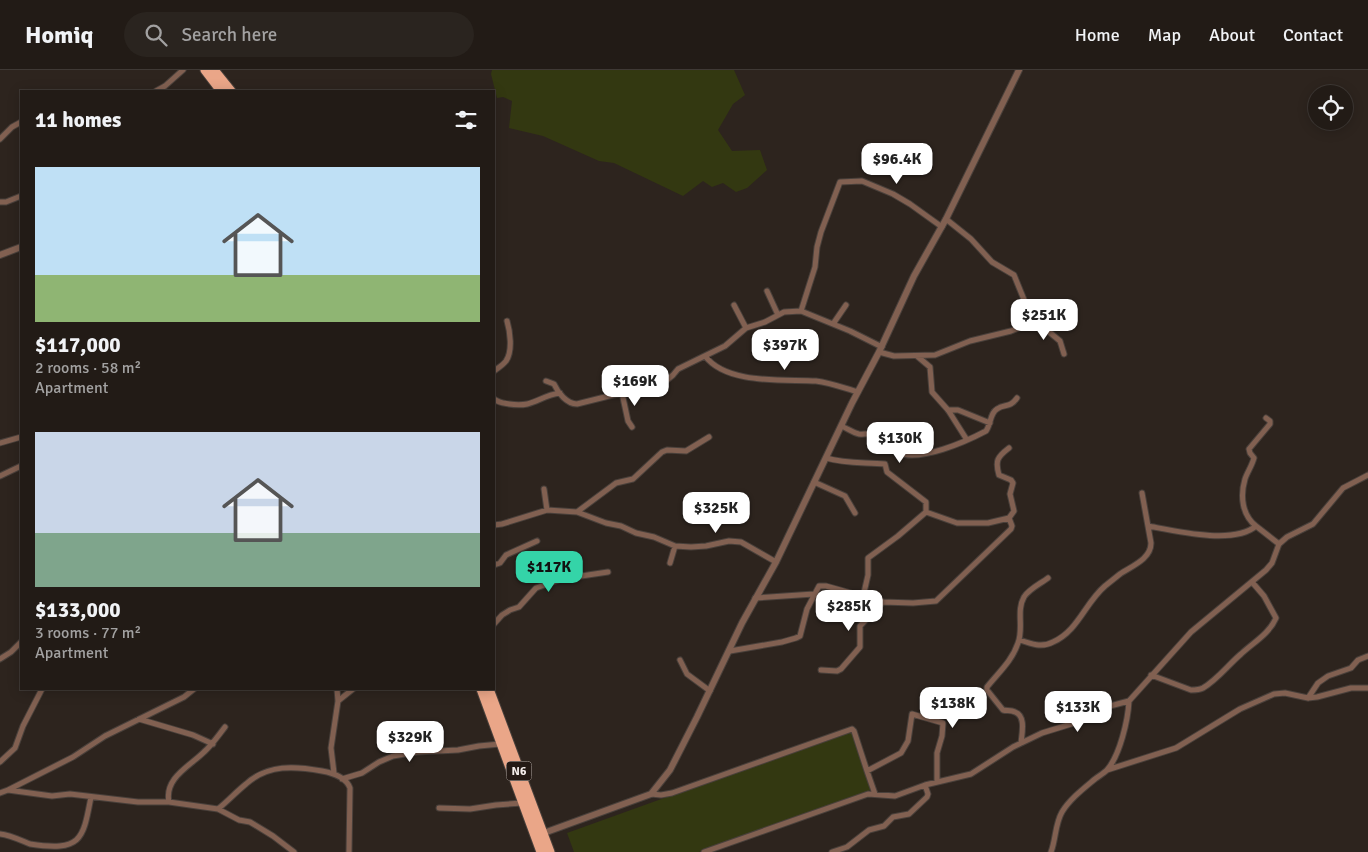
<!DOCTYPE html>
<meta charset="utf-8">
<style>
:root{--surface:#221b16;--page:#2a241f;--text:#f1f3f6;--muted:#a2a1a1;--line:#3f3935;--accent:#34d4a8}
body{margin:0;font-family:Signika,sans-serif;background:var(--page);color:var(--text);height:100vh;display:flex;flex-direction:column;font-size:19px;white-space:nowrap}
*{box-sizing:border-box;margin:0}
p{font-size:16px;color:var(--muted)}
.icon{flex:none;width:28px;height:28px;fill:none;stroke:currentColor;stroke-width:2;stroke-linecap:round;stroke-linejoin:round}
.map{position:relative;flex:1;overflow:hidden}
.details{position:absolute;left:20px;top:20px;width:475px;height:600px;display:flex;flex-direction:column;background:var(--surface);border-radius:0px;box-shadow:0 2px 12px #0003,0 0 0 1px var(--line)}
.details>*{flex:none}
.controls{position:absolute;left:1308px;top:15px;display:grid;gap:10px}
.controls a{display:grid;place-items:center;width:45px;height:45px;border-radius:50%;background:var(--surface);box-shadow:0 2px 12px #0003,0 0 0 1px var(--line);font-size:25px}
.price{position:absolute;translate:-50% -42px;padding:0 11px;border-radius:10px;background:#fff;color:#222;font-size:16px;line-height:32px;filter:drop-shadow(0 1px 2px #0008)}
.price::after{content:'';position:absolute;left:50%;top:30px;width:15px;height:11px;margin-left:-8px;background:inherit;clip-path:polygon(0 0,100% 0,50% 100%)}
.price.selected{background:var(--accent);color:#111}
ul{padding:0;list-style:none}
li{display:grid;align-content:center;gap:10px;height:265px;padding:0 15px}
li span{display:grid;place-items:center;height:155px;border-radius:0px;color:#555}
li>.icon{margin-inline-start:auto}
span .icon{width:90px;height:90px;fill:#fffc;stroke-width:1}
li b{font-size:21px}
h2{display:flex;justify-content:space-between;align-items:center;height:60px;padding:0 15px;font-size:21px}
header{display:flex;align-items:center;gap:30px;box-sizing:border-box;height:70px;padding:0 25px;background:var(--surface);border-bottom:1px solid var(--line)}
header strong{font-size:24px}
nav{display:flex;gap:28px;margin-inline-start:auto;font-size:18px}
.search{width:350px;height:45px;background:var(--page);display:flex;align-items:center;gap:12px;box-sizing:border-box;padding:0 18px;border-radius:28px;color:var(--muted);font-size:19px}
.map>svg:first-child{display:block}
.green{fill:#333811}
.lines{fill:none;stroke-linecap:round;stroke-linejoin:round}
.minor-casing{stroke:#49403b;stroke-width:7}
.tertiary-casing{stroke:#49403b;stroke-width:8}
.trunk-casing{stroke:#49403b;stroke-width:11}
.minor{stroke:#816051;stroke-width:5}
.tertiary{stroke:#816051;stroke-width:6}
.trunk{stroke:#eaa688;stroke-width:9}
.labels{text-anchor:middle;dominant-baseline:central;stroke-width:4.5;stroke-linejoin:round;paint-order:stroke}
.shield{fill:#241a15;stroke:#b6aeaa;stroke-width:1}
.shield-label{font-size:12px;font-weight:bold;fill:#f4edea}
</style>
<header>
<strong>Homiq</strong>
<div class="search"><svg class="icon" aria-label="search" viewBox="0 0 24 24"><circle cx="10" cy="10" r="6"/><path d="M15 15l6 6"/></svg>Search here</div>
<nav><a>Home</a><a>Map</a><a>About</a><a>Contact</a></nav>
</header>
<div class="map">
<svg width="1368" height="782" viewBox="0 0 1368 782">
<rect width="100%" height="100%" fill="#2d241e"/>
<path class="green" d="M492 0H734L745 25 733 34 718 60 732 81 760 80 767 100 747 118 736 122 723 113 712 117 703 111 683 126 614 93 599 91 543 66 509 58 512 31 503 27 497 28 491 4Z
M856 659 876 718 699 782H574L567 763Z"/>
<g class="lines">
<defs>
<path id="minor" d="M156 21 165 16 183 0
M0 69 12 57 21 52
M0 132H6L21 126
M946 149 971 169 992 192 1014 205 1029 242 1036 251 1060 271 1064 284
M767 221 778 245
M734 235 746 258
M801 241 815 197 817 177 821 162 840 112 862 111 893 124 910 134 942 157
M833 254 846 235
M879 282 894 286 935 285 970 271 1011 261 1036 251
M705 286C727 315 784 309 816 311 831 313 844 318 858 322
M917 286 930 297 932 322 948 340 967 370
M494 301C498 298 503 295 506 291 513 281 510 261 507 251
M546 311 554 314C558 323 567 334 577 334L613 325 636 322 667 310 673 305 678 299 725 276 746 258 765 252 784 242 801 241 850 261 882 277
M622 323 628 351 632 357
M494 329C499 333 503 333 509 334 535 338 538 326 560 323
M948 340H958L990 353
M841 356C847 358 853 363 859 364 867 365 874 361 882 365 890 368 890 378 897 382 919 393 967 371 986 361 991 354 990 343 997 339 1005 333 1009 339 1017 328
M0 373 21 367
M826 388C846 394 865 392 885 394L887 402 926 432V442L898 466 868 488V505L863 527
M0 406 21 396
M814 412 845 426 855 443
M544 419 547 440 577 442 616 413 633 409 662 382 667 380 686 381 709 367
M577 442 606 453 621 456 636 463 654 467 675 476
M926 442 957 453H988L1009 448 1014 441 1010 424 1013 413 1011 410 999 405C995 391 997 387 1009 378
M494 455 502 454 547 440
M1148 456C1175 461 1234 475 1256 456L1279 474
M1256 456C1242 445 1240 426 1245 409 1247 403 1251 397 1253 391L1254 388 1250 383 1249 379 1270 354V351L1266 348
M670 493 675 476 691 477 706 476 729 471 741 472 776 492
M494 495 500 493 506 485 537 471
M755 528 814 524
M494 554 502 545 510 540 519 537 536 518 561 509 608 502
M1020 570C1031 574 1042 578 1053 572 1078 561 1085 533 1105 516 1110 512 1115 508 1120 504 1132 496 1151 489 1151 473L1142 423
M730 581 782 572 796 568 800 566 807 539 819 516H826L883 532 913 533 936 531 1011 459 1012 456 1009 448
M0 589 11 582 21 572
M680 590 687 604 710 621
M821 600 837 601 841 599 860 577V556L883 532
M1151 605 1191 620C1195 620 1199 620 1203 618 1218 609 1228 595 1241 584 1254 572 1269 564 1276 548L1264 526 1252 512
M1308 628 1318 613 1328 606 1351 598 1358 590 1368 586
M338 631 353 619
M139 649 193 665 213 674
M1021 673C1022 663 1026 646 1015 642 1011 640 1007 641 1003 640L987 620V617C999 602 1012 591 1018 573 1024 558 1016 541 1024 527 1029 519 1040 514 1048 508
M0 692 15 678 23 656 42 619
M1107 700 1176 678 1240 639 1274 624 1285 623 1308 628 1317 627 1351 618H1368
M867 701 875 724
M334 703 331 678 338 631 337 619
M342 709 362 703 379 692 393 686 417 682 458 680 479 676 500 674
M8 720 73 687 105 666 184 627 194 619
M0 723 8 720 52 726 70 724 138 732H169L218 739 239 750 250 752 273 766 294 782
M651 724 661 725 672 723 852 659 854 661 867 701 901 683 908 671 912 644 943 653 942 666 937 683V712
M169 732C164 708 190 696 204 682 212 675 218 666 225 657
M439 738 470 739 496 735 522 733
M218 739C228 731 236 722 246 714 268 694 295 696 322 701 333 703 346 707 350 718L349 782
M0 764C10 765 20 770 30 774 82 782 83 769 91 727
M704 782 868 724 895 726 925 715 971 704 1013 677 1042 663 1084 650 1110 636 1129 631 1191 562 1266 500 1272 493 1279 474 1287 467 1313 454 1343 418 1368 405
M832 782 847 777 869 760 884 756 893 747 909 744 927 727 928 724 925 715
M1051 782C1056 769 1055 754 1062 742 1070 729 1083 719 1095 709 1099 706 1104 703 1107 700 1120 685 1128 650 1129 631"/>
<path id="tertiary" d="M0 185 21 177
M541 764 651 724 670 700 697 647 742 553 776 492 852 333 879 282 914 206 946 149 1019 0"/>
<path id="trunk" d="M205 0 221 21
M214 0 231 21
M481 619 541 782
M489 619 550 782"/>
</defs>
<use href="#minor" class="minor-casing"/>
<use href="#tertiary" class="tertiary-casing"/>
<use href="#trunk" class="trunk-casing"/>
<use href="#minor" class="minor"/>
<use href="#tertiary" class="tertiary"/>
<use href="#trunk" class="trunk"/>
</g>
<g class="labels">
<rect class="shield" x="506.5" y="691.5" width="25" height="19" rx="4"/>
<g class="shield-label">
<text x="519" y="701">N6</text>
</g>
</g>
</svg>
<div class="controls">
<a><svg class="icon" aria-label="locate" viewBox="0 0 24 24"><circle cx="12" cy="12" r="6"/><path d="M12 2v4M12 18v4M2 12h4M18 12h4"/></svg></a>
</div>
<b class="price" style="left:897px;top:115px">$96.4K</b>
<b class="price" style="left:1044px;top:271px">$251K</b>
<b class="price" style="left:785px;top:301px">$397K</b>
<b class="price" style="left:635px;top:337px">$169K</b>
<b class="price" style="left:900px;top:394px">$130K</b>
<b class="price" style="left:716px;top:464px">$325K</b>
<b class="price selected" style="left:549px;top:523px">$117K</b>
<b class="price" style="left:849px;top:562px">$285K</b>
<b class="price" style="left:953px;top:659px">$138K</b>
<b class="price" style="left:1078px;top:663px">$133K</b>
<b class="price" style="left:410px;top:693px">$329K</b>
<section class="details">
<h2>11 homes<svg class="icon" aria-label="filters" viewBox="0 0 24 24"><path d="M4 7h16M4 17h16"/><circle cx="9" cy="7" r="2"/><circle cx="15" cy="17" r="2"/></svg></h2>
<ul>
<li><span style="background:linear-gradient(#bfe0f5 70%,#8fb573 0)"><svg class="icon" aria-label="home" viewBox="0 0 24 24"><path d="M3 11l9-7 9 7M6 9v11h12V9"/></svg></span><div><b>$117,000</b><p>2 rooms · 58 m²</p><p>Apartment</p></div></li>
<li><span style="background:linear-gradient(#c9d6e8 65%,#7fa58c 0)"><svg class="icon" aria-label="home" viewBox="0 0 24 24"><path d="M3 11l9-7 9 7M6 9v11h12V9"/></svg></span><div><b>$133,000</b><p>3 rooms · 77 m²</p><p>Apartment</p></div></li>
</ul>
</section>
</div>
